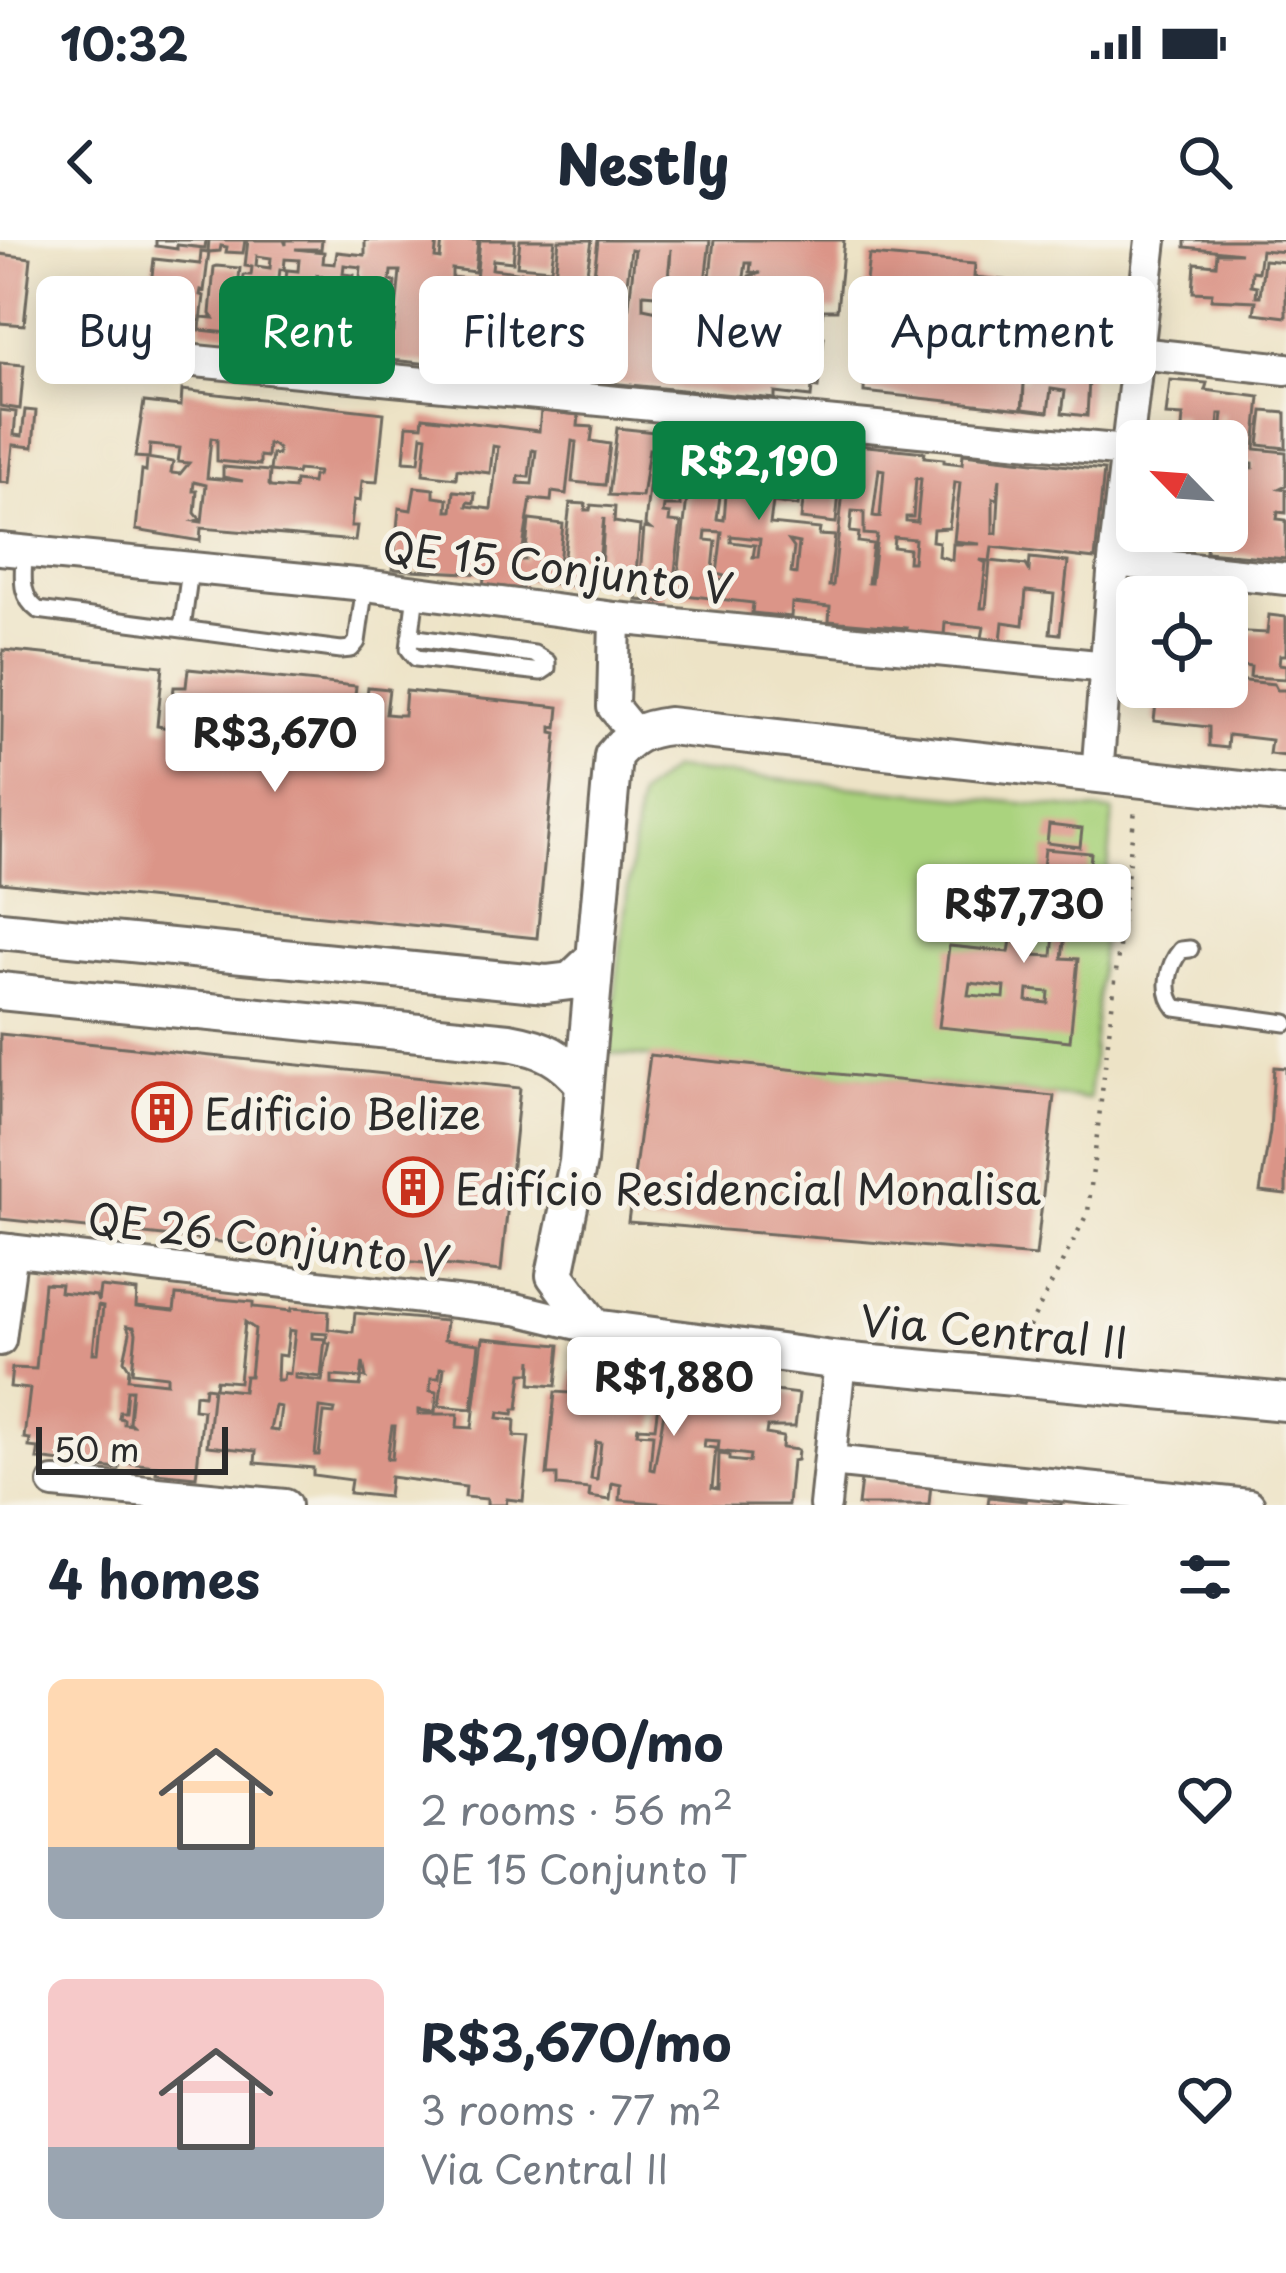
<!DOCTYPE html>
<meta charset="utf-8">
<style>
:root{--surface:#fff;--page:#f2f2f3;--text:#1f2937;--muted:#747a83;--accent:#0b8043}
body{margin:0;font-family:"Playpen Sans",sans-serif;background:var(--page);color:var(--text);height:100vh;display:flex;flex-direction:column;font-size:45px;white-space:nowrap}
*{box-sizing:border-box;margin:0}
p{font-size:39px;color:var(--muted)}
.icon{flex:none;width:66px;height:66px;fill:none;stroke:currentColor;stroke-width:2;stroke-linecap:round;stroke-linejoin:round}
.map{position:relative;height:1265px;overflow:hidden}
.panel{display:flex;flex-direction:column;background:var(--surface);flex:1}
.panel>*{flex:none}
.guide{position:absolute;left:36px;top:36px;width:1215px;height:108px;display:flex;gap:24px}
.needle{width:78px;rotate:295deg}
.buttons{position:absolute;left:1116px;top:180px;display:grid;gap:24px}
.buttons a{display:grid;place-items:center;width:132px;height:132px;border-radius:18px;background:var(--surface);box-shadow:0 6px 30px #0003;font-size:60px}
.scale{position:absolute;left:36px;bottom:30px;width:192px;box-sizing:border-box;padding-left:12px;border:6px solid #2b2b2b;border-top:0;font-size:33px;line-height:42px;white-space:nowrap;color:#2b2b2b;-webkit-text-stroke:9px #f7f3e8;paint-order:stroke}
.price{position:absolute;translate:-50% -102px;padding:0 27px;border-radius:12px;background:#fff;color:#222;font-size:39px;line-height:78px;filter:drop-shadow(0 3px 6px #0008)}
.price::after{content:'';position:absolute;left:50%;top:72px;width:36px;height:27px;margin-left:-18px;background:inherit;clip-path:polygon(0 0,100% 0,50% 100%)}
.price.active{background:var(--accent);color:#fff}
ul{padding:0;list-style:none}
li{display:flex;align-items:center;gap:36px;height:300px;padding:0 48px}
li span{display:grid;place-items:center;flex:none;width:336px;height:240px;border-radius:18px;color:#555}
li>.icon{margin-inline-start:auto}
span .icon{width:144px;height:144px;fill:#fffc;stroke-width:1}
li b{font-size:51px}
h2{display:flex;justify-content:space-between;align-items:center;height:144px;padding:0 48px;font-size:51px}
.chip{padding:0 42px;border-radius:18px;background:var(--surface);box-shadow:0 6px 30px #0003;font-size:42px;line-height:108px}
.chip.active{background:var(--accent);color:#fff}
.status{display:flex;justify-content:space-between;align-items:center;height:84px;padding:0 60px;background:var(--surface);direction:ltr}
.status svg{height:33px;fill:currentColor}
header{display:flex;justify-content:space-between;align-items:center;height:156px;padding:0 48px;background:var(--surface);font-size:54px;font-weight:800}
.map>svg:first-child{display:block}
.green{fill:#aad37e;stroke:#6a7f54;stroke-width:3}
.building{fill:#db9588;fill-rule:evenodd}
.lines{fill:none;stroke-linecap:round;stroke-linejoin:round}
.service-casing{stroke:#6f6b61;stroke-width:21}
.minor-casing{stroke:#6f6b61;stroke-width:36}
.tertiary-casing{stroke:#6f6b61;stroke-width:42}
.path{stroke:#6f6b61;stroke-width:4.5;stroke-dasharray:3 9;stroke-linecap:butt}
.service{stroke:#fff;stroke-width:15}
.minor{stroke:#fff;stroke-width:30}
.tertiary{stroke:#fff;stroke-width:36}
.labels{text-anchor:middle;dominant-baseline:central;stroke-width:10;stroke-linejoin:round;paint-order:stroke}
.street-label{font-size:42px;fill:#2b2b2b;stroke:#f7f3e8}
.poi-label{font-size:42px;fill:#2b2b2b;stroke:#f7f3e8;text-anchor:start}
</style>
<div class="status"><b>10:32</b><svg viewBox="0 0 49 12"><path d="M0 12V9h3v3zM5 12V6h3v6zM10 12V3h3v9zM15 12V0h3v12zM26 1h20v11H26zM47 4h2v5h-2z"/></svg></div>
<header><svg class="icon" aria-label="back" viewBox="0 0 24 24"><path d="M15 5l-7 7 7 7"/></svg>Nestly<svg class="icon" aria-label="search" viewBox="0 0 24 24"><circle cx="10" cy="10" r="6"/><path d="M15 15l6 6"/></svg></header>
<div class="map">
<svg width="1286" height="1265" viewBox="0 0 1286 1265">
<rect width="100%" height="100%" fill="#f7f3e8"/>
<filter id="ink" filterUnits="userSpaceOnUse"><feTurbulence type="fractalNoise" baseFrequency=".00833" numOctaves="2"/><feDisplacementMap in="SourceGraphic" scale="24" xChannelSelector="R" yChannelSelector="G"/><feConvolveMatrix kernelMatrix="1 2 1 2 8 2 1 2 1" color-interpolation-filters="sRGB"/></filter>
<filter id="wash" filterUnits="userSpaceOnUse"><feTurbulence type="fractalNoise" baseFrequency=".004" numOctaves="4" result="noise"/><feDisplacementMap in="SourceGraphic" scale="48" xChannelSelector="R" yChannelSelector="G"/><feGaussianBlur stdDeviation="2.7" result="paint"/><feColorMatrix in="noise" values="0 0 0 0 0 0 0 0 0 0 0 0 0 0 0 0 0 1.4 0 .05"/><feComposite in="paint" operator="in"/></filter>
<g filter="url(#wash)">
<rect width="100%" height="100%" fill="#ede3c6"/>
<path class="green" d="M672 529 1113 572 1089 859 608 813 639 556Z"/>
<g id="blocks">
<path class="building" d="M156 0H206L205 8 177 5V9L156 6Z
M209 0H245L243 13 226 12 227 7 221 6 220 11 209 12 204 51 201 50 200 55 204 56 201 81 147 77 154 19 200 24 201 11 208 12Z
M248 0H284L286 5V0H322L321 9H295L324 12 323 23 335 24 337 12 365 15V0H437L435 18 440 19 442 0H478L475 32 452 29V37L476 40 480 0H515L513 22 493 20 492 29 517 32 515 44 504 43V53L493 51 491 63 513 65 521 32 556 35 554 47 529 45 527 66 548 68 551 72 554 48 576 50V55L587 57 582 111 586 112 592 58 626 61 623 91 626 92 635 10 631 9 627 43 603 41 602 53 592 52 598 0H710L705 42 695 41 694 45 709 46 714 0H844L837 70H823L822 76 811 75 812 68 803 67 802 74 784 72 783 84 818 87 817 96 824 97 818 148 812 147 811 157 775 153V159L506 133 508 112 504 111 503 115 473 111 474 65 484 66 485 50 475 49 470 62 466 100 471 101 469 128 314 112 315 106 300 104 302 83 293 82 291 103 277 102 282 48H285L287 30 298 31 299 20 285 19 284 30 280 29 273 90 239 86 238 94 200 90 201 77 213 78 210 74 214 27 217 26 240 28 235 80 239 81 244 35H251L252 27 245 26ZM671 9 667 73 643 68V54L666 56ZM257 16 271 18 270 28 256 26ZM746 23H751L750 32 761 33 749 36 746 68 763 70 762 81 745 80 746 68 718 65 719 56 741 58ZM344 25 361 27 356 77 350 76 354 35 343 34ZM391 31H400L394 92H390L395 42 390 41ZM317 35 322 36 317 85 313 84ZM437 39 432 99 428 98 433 50ZM681 62 707 64 706 119 697 115 700 85 679 82Z
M520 0H555L551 29 517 26Z
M559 0H592L586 38 555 35Z
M1185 0H1286V12L1261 10 1258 32 1252 31 1251 45 1257 46 1256 56H1260L1264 20 1286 22V77L1254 73 1256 61 1211 59 1212 53 1193 52 1195 23 1216 25 1217 13H1241L1185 7Z
M0 14 31 18 24 85 0 83Z
M869 15 975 24 974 37 1033 43 1027 97 1070 102 1071 93 1034 89 1039 41 1109 49 1106 80 1094 79 1093 92 1104 93 1103 105 1091 104 1087 176 1062 173 1065 151 1051 149 1048 172 1023 169 1024 144 1022 169 864 152 865 121 885 123 896 113 897 100 885 83 876 82 878 61 864 59ZM944 74 956 75 955 90 946 97 939 88 943 89ZM967 107 973 108 971 122H965L964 130 955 129 956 120 965 121ZM1022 114H1029L1025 140 1020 139Z
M0 123 24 125 20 169 0 166Z
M1170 140 1207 143 1205 150 1260 157 1255 209 1286 212V245L1280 248 1286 249V273L1278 272 1277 279 1286 280V319L1206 312 1207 298 1194 297 1195 291H1227V238L1239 239 1240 227 1253 228V223L1227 220V201H1220L1223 174H1219L1217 201H1181L1183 176 1166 175Z
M182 150 384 173 377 242 362 241 360 261 354 260 351 286H357L355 301 201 288 200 301 136 290 142 230 146 231 147 218 173 222 171 233 180 234 189 223 178 222 180 208 150 205 149 218 135 217 144 162 181 166ZM211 198 217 199V221L260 225V216L267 217 268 204 273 205 278 209V215L272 214 270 231 297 234 298 230 318 232 317 236H313L312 243 295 241 294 249 271 247 269 245 270 231 223 227V237L243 241 207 238ZM194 242 206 245 202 282 195 281 200 279 195 273 197 251H193Z
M0 170 16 172 14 195 22 196 25 170 36 171 33 207 13 205 9 243 0 242Z
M541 171 579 175 578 186 593 187 591 201 610 204 605 245 572 242 576 202 572 201 566 254 552 252 551 261 531 259 521 320H525L529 280 563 284 559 324H563L570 263 586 264 585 270H590L591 265 615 267 614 282 640 286 636 334H640L644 288 650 289 645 285 653 210 649 209 642 257 609 255 617 188 655 192 654 199 693 203 694 191 710 192 707 214 717 215 719 194 732 195V190L771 194 769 213 839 220 842 223 836 283 801 279 807 226 802 225 798 266 773 262 770 284 820 289 819 295 835 296 829 346H833L848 204 925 212 924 217 944 219V222L962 224 963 214 1104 230 1095 319 992 307 990 321 980 320 986 323 981 368H986L990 321 1026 325 1029 330 1030 318 1068 322 1060 394 1050 393 1054 354 1026 351 1023 385 1003 382 1001 400 982 398 984 387 945 383 944 395 906 391 907 388 829 381 830 367 792 363 791 377 752 373 753 363 676 354 692 214H687L684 259H680V266H664L663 273 670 274 669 282 681 283 673 347 665 346 663 362 637 360 639 343 617 340 616 348 600 347 604 278 597 339 580 337 579 346 523 340 522 349 483 345 485 334 393 329 399 268 411 270 415 247 434 249V257L448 259 447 271H452L454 251 475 253 474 263 468 262 467 266 491 269 498 207 493 206 490 233 457 229 456 238 423 234 427 196 422 195 419 222 404 221 407 185 422 186 423 177 539 191ZM532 210 536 211 532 244 518 243 519 236 529 237ZM725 217H729L724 280 717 279ZM879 229 884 230 880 277 873 276ZM916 238 921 239 917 282 906 281V277H913ZM1000 238 997 293H993V258L997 259ZM955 242 960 243 954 301 980 304H953L952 320 938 316 939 302 932 301 933 289 949 288ZM852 271 864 272V294L877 295 871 343H868L873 304 858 302 859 293 850 292ZM706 291 722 292 717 334 724 336V341L712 339 716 301 705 300ZM731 296 760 299 758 317H753L755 305 731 302ZM894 297 915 299 913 322H908L909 309 893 307ZM789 301 799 303 796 334 791 333 794 308Z
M1263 171 1286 173V208L1259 205Z
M1269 375 1286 377V415H1280L1279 424 1286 425V439L1250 437 1251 427 1227 424V391L1267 393Z
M3 410 163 426 157 486 169 488 174 447H186L188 429 356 446 354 464 366 466 368 447 389 449 386 474 397 475H404L406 451 559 467 557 488 552 487V492L557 493 537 698 0 643Z
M1227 439 1274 444 1277 450H1286V516L1269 514 1271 500 1228 495 1227 508 1209 506V487L1154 481 1158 447 1187 450 1188 447H1227Z
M1049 585 1082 589 1080 607 1047 603Z
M1045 609 1091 613 1083 696 1065 694 1062 718 1078 719 1070 801 939 787 949 706 1009 712 1011 700 1034 702 1033 715 1052 716 1054 694 1036 692ZM970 743 1005 747 1004 758 968 755ZM1028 750 1049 752 1048 763 1027 761Z
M0 794 520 848 501 1031 0 979Z
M650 815 1054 856 1036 1016 628 982Z
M1274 827 1286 828V955L1260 952 1270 891Z
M44 1043 61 1044 60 1052 96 1056 98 1062 100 1047 137 1051 136 1067 174 1071 176 1055 253 1062V1067L291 1071 292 1068 329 1071 328 1089 353 1092 355 1073 446 1081 444 1100 479 1104 472 1169 439 1166 444 1128H440L439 1138H431L430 1151 437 1152 435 1172 418 1170V1174H458L457 1187 472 1188 483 1098 560 1105 556 1146 531 1144 532 1119 531 1133H522L518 1169H514L513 1174 499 1172 498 1178 515 1180 514 1196 529 1197 523 1261 507 1259 506 1265H487V1259L465 1257 466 1247 390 1237 388 1257 349 1253 351 1240 313 1235V1228L255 1223 256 1211 207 1206 213 1148 205 1147 204 1155 195 1154 194 1169 203 1170 196 1237 156 1233 157 1226 120 1222 119 1229 81 1225 82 1212 64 1210 62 1222 37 1219 39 1208 29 1207 30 1199 24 1198 30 1149 10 1147 12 1128 36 1129ZM98 1066 103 1067 98 1113H93ZM245 1082 255 1089 250 1136H245L243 1151 215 1148 216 1140 239 1142ZM127 1086 134 1087 136 1093 132 1132 167 1136V1143L128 1139 129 1128 124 1120 130 1093ZM289 1090 295 1091 290 1134 284 1133 283 1140H277L278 1115 286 1116ZM312 1093 327 1094 326 1103H330L322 1141 295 1138V1134L321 1137 325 1099 312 1098ZM363 1122 366 1138 362 1137 360 1146 332 1144V1136L361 1138ZM127 1150H132L129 1182 132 1185 124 1184V1179L119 1178 120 1172H125ZM275 1166 281 1167 278 1191 270 1190ZM320 1168 335 1170 334 1174 324 1173 319 1215H315ZM392 1186H395L392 1219H387Z
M696 1130 759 1136 758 1149 799 1154 795 1187H767L766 1194 783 1197 782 1208 798 1210 797 1220 792 1221 788 1265H680L620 1260 621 1245 612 1243 610 1260 589 1257 590 1249 557 1246V1235H547L555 1152 570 1153 572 1132 696 1136ZM659 1156 666 1161 654 1230 650 1229 653 1194 637 1193 638 1187 655 1188ZM705 1200 719 1201 718 1211 750 1215 749 1222 729 1220V1215L719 1214 718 1249 712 1248 716 1208 704 1207ZM596 1202 601 1203 597 1240 591 1239Z
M861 1240 931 1244 929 1265H858Z
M1027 1254 1062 1257 1061 1265H988L989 1257 1026 1261Z"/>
</g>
</g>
<g filter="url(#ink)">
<use href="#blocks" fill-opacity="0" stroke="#6f6b61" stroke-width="3"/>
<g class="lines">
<defs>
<path id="service" d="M24 312C24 334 18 355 38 370L341 410 351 409 357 402 365 345
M182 389 190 330
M410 397 534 414 547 422V428L541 432 416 418 409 409 416 353
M1190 709 1181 710C1168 725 1162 752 1176 768L1286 783"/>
<path id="minor" d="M1138 113 1286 129
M154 117 1126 211
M0 309 365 345 615 378 1107 427
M1114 321 1286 339
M615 378 613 467 635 494
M1097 535 1114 321 1151 0
M0 1009 516 1069 594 1088
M0 1100 12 1010
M831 1221 1249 1265
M54 1243 285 1265
M825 1265 840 1121"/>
<path id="tertiary" d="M0 690 546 744 571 741 594 719
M0 751 509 802C543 808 562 817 584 844L578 922 555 1035 594 1088 840 1121 1286 1162
M584 844 613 516C630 495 643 489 669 486L1286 555"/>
</defs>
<use href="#service" class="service-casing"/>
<use href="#minor" class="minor-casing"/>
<use href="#tertiary" class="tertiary-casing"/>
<path class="path" d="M1018 1109 1088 972 1135 570"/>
<use href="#service" class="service"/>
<use href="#minor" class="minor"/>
<use href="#tertiary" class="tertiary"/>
</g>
</g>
<defs>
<symbol id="building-ring" viewBox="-11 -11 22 22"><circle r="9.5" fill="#f7f3e8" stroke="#c8321e" stroke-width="1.5"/><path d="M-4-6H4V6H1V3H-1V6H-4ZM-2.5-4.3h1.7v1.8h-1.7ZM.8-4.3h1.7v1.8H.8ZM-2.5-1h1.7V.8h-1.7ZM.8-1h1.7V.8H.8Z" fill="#c8321e"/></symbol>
</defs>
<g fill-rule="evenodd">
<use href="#building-ring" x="129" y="839" width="66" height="66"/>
<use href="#building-ring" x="380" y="914" width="66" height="66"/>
</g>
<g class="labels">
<g class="street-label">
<text transform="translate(558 326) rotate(7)">QE 15 Conjunto V</text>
<text transform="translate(269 998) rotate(7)">QE 26 Conjunto V</text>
<text transform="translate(994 1090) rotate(5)">Via Central II</text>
</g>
<g class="poi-label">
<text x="204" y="872">Edificio Belize</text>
<text x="455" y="947">Edifício Residencial Monalisa</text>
</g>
</g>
</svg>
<div class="buttons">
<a><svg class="needle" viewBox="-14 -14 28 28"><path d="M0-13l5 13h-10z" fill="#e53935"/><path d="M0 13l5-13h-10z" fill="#747a83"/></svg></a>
<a><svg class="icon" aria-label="locate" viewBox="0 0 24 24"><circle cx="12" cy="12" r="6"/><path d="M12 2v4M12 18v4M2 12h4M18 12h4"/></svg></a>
</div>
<div class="scale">50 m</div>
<b class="price active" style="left:759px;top:283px">R$2,190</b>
<b class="price" style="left:275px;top:555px">R$3,670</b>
<b class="price" style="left:1024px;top:726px">R$7,730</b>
<b class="price" style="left:674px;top:1199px">R$1,880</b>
<div class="guide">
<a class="chip">Buy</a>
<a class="chip active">Rent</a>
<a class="chip">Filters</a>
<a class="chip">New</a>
<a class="chip">Apartment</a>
</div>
</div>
<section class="panel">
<h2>4 homes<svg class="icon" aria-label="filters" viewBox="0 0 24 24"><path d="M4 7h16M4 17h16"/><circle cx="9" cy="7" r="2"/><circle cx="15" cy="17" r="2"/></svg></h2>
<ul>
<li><span style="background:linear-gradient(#ffd9b3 70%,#9aa5b1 0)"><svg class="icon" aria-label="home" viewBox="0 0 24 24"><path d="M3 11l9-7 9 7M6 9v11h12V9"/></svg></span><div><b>R$2,190/mo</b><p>2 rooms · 56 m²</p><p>QE 15 Conjunto T</p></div><svg class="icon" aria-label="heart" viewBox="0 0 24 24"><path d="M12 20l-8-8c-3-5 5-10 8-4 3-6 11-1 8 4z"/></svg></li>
<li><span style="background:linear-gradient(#f6c9c9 70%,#9aa5b1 0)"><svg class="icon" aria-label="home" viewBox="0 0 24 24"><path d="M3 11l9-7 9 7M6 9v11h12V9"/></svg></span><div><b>R$3,670/mo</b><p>3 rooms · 77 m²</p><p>Via Central II</p></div><svg class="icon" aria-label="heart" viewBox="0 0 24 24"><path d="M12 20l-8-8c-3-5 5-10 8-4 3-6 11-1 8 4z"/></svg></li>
</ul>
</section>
